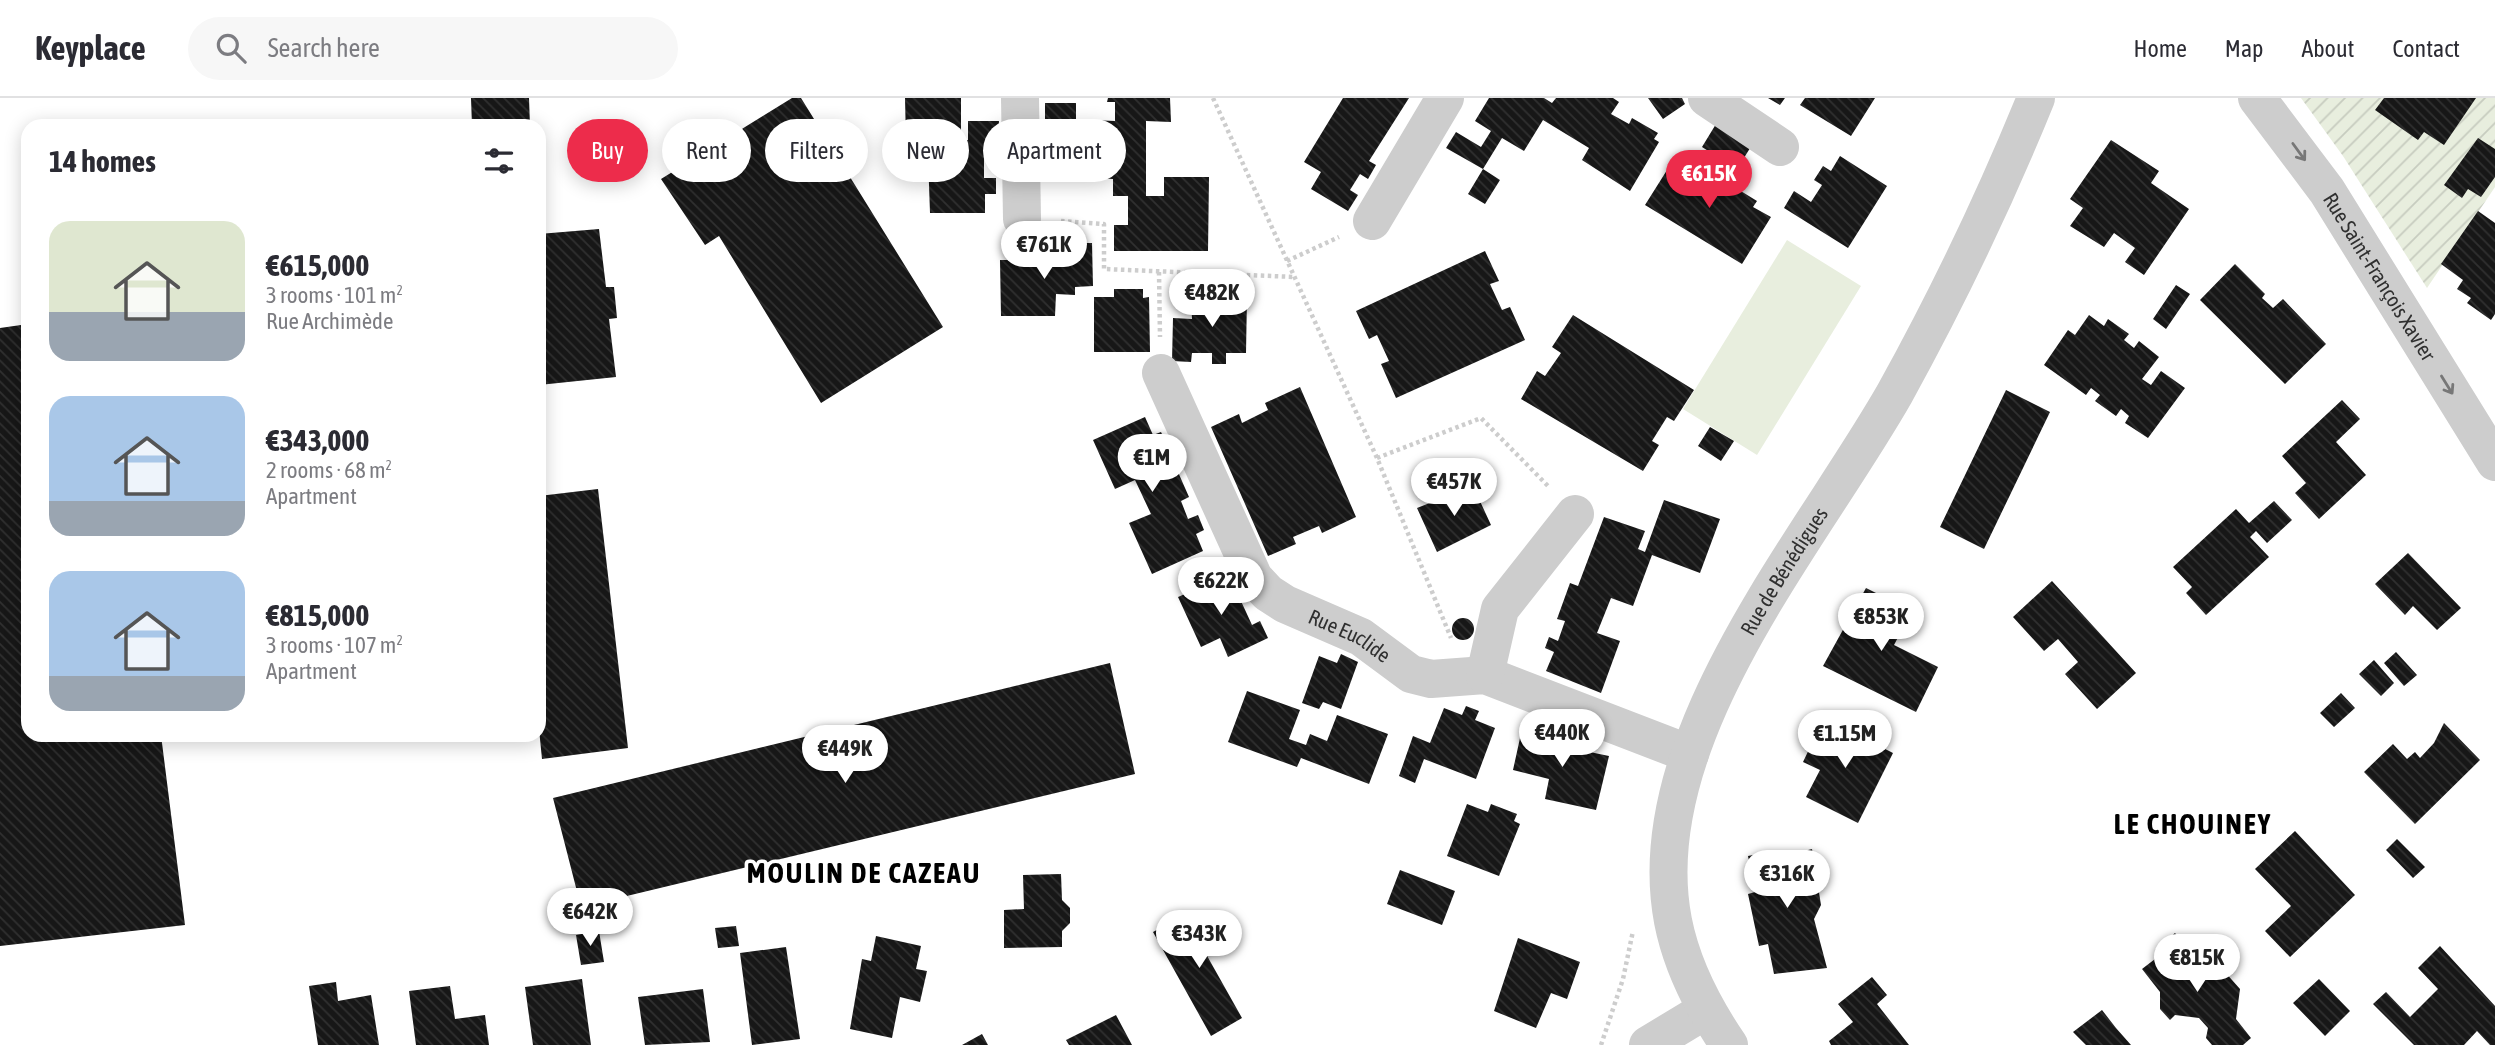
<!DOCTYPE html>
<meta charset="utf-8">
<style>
:root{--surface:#fff;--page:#f7f7f7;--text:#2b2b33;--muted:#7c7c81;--line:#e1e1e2;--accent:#ed2c4b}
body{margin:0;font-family:"Asap Condensed",sans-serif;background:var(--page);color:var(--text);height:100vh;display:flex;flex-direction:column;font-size:26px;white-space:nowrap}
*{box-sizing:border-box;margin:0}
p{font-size:23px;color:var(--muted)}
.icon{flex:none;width:38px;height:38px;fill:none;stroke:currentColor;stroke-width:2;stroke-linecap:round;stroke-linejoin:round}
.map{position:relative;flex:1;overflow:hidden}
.details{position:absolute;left:21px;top:21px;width:525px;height:623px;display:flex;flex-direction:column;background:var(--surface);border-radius:21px;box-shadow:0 4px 18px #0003}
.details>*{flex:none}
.top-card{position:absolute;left:567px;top:21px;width:665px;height:63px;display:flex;gap:14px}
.price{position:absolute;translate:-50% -60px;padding:0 16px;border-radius:24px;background:#fff;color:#222;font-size:23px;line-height:46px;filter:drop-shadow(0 2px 4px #0008)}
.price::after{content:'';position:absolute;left:50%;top:42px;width:21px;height:16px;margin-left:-10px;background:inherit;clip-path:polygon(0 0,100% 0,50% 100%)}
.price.selected{background:var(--accent);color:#fff}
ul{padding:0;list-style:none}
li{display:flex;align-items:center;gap:21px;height:175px;padding:0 28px}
li span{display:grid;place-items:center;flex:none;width:196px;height:140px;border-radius:21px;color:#555}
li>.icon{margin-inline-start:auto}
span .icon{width:84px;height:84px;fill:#fffc;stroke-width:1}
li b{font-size:30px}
h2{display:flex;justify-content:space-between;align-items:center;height:84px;padding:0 28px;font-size:30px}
.chip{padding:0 24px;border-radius:32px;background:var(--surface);box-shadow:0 4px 18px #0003;font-size:24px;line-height:63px}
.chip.selected{background:var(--accent);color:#fff}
header{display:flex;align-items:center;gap:42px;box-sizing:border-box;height:98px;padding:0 35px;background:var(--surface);border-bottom:2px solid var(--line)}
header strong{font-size:33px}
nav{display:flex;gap:38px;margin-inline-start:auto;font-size:24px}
.search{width:490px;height:63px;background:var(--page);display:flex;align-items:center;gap:18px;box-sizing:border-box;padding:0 24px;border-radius:38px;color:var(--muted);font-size:26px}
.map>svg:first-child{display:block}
.grass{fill:#e8eede}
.garden{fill:url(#garden-furrows)}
.building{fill:url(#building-back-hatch)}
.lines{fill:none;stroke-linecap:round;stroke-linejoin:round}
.path{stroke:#cdcdcd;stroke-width:4.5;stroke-dasharray:3.5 3.5;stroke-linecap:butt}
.minor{stroke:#cdcdcd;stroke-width:38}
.tertiary{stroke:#cdcdcd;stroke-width:38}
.oneway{stroke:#777}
.labels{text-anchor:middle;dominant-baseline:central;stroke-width:7;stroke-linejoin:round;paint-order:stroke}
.street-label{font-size:21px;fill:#303030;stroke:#fff}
.district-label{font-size:28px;font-weight:bold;letter-spacing:2px;fill:#000;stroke:#fff}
</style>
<header>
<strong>Keyplace</strong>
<div class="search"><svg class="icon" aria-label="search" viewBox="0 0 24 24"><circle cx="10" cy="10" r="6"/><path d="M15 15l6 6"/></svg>Search here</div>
<nav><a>Home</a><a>Map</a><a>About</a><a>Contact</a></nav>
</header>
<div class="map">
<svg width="2495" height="947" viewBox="0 0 2495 947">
<defs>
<pattern id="garden-furrows" width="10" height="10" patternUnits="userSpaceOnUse" patternTransform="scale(1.75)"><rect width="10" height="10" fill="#e8eede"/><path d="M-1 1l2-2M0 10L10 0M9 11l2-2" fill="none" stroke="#c7ccbf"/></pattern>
<pattern id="building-back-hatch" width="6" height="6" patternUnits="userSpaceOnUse" patternTransform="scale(1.75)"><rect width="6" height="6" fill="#171717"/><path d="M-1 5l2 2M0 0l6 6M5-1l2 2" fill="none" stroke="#303030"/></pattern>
</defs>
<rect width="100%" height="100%" fill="#fff"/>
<path class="grass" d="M1787 142 1861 188 1757 357 1683 311Z"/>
<path class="garden" d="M2301 0H2495V89L2427 190 2343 58Z"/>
<path class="building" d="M471 0H529L530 28H472Z
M792 0H801L943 229 821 305 719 138 705 147 661 81Z
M905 0H961V42H968V23H999L998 41H993V59H984V80H996V96H985V115H930L928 59H948V42L906 43Z
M1108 0H1170L1171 24 1146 23V98H1164V79H1209L1208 153H1114V127H1128V98H1113V81L1090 80V60H1082V31H1089L1090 22 1115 23V4H1107Z
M1343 0H1409L1369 63 1376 67 1368 81 1360 76 1350 92 1358 97 1348 113 1311 91 1321 74 1304 64Z
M1489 0H1544L1552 5 1556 0H1613L1619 4 1611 16 1629 26 1632 20 1658 35 1654 41 1659 44 1630 93 1582 62 1589 50 1543 22 1524 53 1502 40 1483 71 1500 82 1485 106 1468 96 1483 71 1446 50 1456 34 1481 49 1491 33 1475 23Z
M1648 0H1682L1685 6 1663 21Z
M1768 0H1785L1780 7Z
M1805 0H1875L1851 38 1800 7Z
M2384 0H2476L2444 47 2424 34 2418 42 2375 12Z
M1045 5H1076V25L1045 26Z
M1716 26 1752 47 1737 71 1702 49Z
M2478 40 2495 51V79L2481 99 2468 91 2462 100 2444 87Z
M2111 42 2159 73 2151 85 2189 111 2144 177 2125 164 2135 150 2114 135 2104 149 2070 128 2083 110 2070 101Z
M1045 53H1065V80H1045Z
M1840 58 1887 88 1848 150 1784 110 1794 93 1811 104 1822 87 1814 82 1823 68 1831 73Z
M1674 61 1691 72 1695 65 1721 81 1717 87 1727 93 1731 87 1757 103 1753 109 1771 119 1742 166 1645 107Z
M2478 113 2495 125V216L2491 222 2467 205 2471 200 2457 191 2463 182 2441 166Z
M599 131 606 189H614L617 220 609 221 616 279 539 287V136Z
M1073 145H1092L1093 188 1075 189V197L1056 196 1055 218H1001L1000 162H1055L1054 154H1074Z
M1485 153 1499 183 1490 186 1502 212 1510 209 1525 242 1396 300 1381 266 1389 263 1377 237 1369 241 1356 213Z
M2235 166 2265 196 2262 200 2273 210 2283 201 2326 246 2285 286 2200 202Z
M2176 187 2190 196 2166 231 2153 221Z
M1114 191H1143V200L1149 199 1150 254H1094V199H1114Z
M1191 199H1247L1246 255H1226V266H1212V255H1192L1191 264 1172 263 1173 220 1192 221Z
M1573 217 1694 292 1674 323 1667 319 1652 343 1659 347 1643 373 1521 301 1537 273 1545 278 1561 255 1552 249Z
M2089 217 2104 228 2108 221 2129 236 2124 242 2134 250 2139 243 2159 259 2142 281 2151 287 2161 273 2185 290 2148 340 2125 325 2129 318 2121 311 2116 318 2095 303 2100 297 2091 290 2086 297 2044 267 2068 232 2075 237Z
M28 226V637H161L185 827 0 848V230Z
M1300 289 1356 419 1322 435 1319 428 1293 439 1296 446 1268 458 1211 329 1239 316 1242 325 1268 312 1265 305Z
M2006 292 2050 314 1984 451 1940 429Z
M2342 302 2360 321 2336 344 2366 377 2319 421 2295 395 2306 385 2282 358Z
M1145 319 1153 337 1161 334 1168 349 1160 352 1167 368 1174 365 1189 399 1181 403 1188 421 1198 417 1204 432 1196 436 1203 453 1152 476 1129 425 1151 416 1135 382 1115 391 1093 342Z
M1710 329 1734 343 1721 363 1698 348Z
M1473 388 1491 427 1437 454 1417 410Z
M598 391 628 650 542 661 539 631V398Z
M1664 402 1720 421 1700 475 1652 457 1633 508 1611 500 1597 535 1620 543 1601 595 1546 573 1554 554 1545 550 1549 539 1558 543 1565 523 1557 521 1570 485 1578 488 1604 419 1645 433 1638 451 1645 454Z
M2274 403 2292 422 2267 445 2256 433 2250 439 2269 459 2206 517 2186 495 2192 489 2173 469 2236 411 2249 425Z
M2408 455 2461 510 2437 532 2413 508 2405 517 2375 486Z
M1229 477 1252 527 1260 523 1268 540 1228 559 1220 540 1201 549 1178 499Z
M2052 483 2136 575 2097 611 2065 576 2078 564 2058 541 2044 553 2013 519Z
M1866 490 1912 513 1894 547 1938 569 1916 614 1823 568Z
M1452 531a11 11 0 1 1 22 0a11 11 0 1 1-22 0Z
M2396 554 2417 577 2404 588 2384 565Z
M1341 556 1358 564 1341 611 1323 604 1319 611 1302 605 1319 558 1337 565Z
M2374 562 2394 585 2381 598 2359 576Z
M1110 565 1135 676 581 809 553 700Z
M1247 593 1300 612 1289 641 1306 647 1310 636 1327 643 1337 617 1388 636 1369 686 1301 660 1297 669 1228 644Z
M2341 595 2355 610 2334 629 2320 615Z
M1466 608 1479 613 1475 622 1495 630 1476 681 1424 661 1415 685 1399 678 1413 638 1430 645 1444 610 1462 617Z
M1824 620 1893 655 1858 725 1806 699 1820 672 1803 664Z
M2444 625 2480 662 2415 726 2364 674 2393 646 2407 661 2415 654 2420 660 2434 645Z
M1522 631 1558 639 1556 647 1609 658 1596 712 1545 701 1549 681 1513 672Z
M1467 706 1488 714 1491 706 1517 716 1514 723 1520 726 1499 778 1447 758Z
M2295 733 2355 797 2290 859 2265 833 2291 808 2255 771Z
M2397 741 2425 769 2413 780 2386 752Z
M1812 751 1821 807 1814 821 1827 870 1774 876 1768 846 1759 848 1748 796 1755 794 1748 758 1780 752 1781 759Z
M1400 772 1455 793 1442 827 1387 806Z
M1061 776 1062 802 1070 810V825L1062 833V849L1004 850V812L1024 811 1023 777Z
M1190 814 1199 830 1211 823 1224 846 1206 856 1242 920 1211 938 1153 834Z
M736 828 739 848 718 850 715 830Z
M599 833 604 864 581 867 576 837Z
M2175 835 2191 855 2187 861 2186 873 2217 877 2224 873 2240 891 2236 921 2251 940 2243 947H2212L2206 940 2208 930 2199 920 2175 917 2170 922 2160 911V894L2142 871 2155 861 2156 851Z
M876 838 921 848 916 871 927 873 920 904 900 899 892 940 850 931 862 861 871 863Z
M1518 840 1580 864 1567 901 1551 895 1536 930 1494 913Z
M2440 848 2495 908V947H2490L2477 933 2464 947H2414L2373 906 2386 894 2410 919 2438 891 2418 870Z
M786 849 800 941 752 947 740 855Z
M1872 879 1887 897 1877 906 1909 947H1831L1829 943 1853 924 1838 906Z
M582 881 591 947H533L525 889Z
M2319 881 2350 913 2325 938 2293 905Z
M336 884 338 903 371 897 379 947H318L309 888Z
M450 888 455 921 485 917 489 947H416L409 893Z
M703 891 710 944 645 947 638 899Z
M2102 912 2116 930 2131 947H2086L2073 934Z
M1116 917 1132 947H1069L1066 942Z
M982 936 988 947H962Z"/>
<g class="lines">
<path class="path" d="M1213 0 1377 360 1451 540
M1061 123 1104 126V171L1295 179
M1287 163 1339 139
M1159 174 1160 239
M1377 360 1481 320 1550 390
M1601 947 1623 881 1633 833"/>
<g class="minor">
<path d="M1020 0 1022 121"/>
<path d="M1707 0 1780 49"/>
<path id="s1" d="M2257 0 2327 93 2495 364"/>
<path d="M1372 123 1445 0"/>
<path id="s2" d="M1161 275 1254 480 1268 495 1285 506 1361 539 1411 576 1431 581 1485 577 1690 656"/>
<path d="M1485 577 1500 511 1575 416"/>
</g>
<g class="tertiary">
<path d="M1648 947 1706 912"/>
<path id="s3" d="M1729 947C1703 909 1682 869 1673 823 1638 641 1811 443 1895 295 1948 199 1995 101 2036 0"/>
</g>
</g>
<defs><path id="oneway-shaft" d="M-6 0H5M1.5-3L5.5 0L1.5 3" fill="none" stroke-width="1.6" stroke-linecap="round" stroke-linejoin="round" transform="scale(1.75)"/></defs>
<g class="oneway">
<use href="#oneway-shaft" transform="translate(2299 54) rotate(54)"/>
<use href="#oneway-shaft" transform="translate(2447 287) rotate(58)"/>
</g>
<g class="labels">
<g class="street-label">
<text stroke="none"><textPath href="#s1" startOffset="217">Rue Saint-François Xavier</textPath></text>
<text stroke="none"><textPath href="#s3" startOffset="513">Rue de Bénédigues</textPath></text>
<text stroke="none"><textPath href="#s2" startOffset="338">Rue Euclide</textPath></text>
</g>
<g class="district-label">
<text x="2193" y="726">LE CHOUINEY</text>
<text x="864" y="775">MOULIN DE CAZEAU</text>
</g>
</g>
</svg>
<b class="price selected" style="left:1709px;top:112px">€615K</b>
<b class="price" style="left:1044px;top:183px">€761K</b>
<b class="price" style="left:1212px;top:231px">€482K</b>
<b class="price" style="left:1152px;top:396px">€1M</b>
<b class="price" style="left:1454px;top:420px">€457K</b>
<b class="price" style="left:1221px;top:519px">€622K</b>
<b class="price" style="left:1881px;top:555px">€853K</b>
<b class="price" style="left:1562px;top:671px">€440K</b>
<b class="price" style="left:1845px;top:672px">€1.15M</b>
<b class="price" style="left:845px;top:687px">€449K</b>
<b class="price" style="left:1787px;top:812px">€316K</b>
<b class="price" style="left:590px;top:850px">€642K</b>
<b class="price" style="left:1199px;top:872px">€343K</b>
<b class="price" style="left:2197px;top:896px">€815K</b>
<div class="top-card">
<a class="chip selected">Buy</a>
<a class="chip">Rent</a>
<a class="chip">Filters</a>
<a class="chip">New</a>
<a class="chip">Apartment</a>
</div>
<section class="details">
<h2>14 homes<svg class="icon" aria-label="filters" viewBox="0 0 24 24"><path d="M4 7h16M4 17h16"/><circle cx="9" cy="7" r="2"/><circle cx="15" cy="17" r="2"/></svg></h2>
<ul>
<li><span style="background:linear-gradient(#dfe7d0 65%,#9aa5b1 0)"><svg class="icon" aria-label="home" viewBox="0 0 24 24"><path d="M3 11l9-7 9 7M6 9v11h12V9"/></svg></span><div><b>€615,000</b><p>3 rooms · 101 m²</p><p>Rue Archimède</p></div></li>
<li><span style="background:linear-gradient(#a9c7e8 75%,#9aa5b1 0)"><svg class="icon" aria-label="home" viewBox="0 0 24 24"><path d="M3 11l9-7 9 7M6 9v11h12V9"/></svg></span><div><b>€343,000</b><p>2 rooms · 68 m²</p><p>Apartment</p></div></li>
<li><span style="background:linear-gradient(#a9c7e8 75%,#9aa5b1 0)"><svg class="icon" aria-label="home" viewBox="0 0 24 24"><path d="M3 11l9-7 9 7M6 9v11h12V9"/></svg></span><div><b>€815,000</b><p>3 rooms · 107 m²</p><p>Apartment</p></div></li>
</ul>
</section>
</div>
